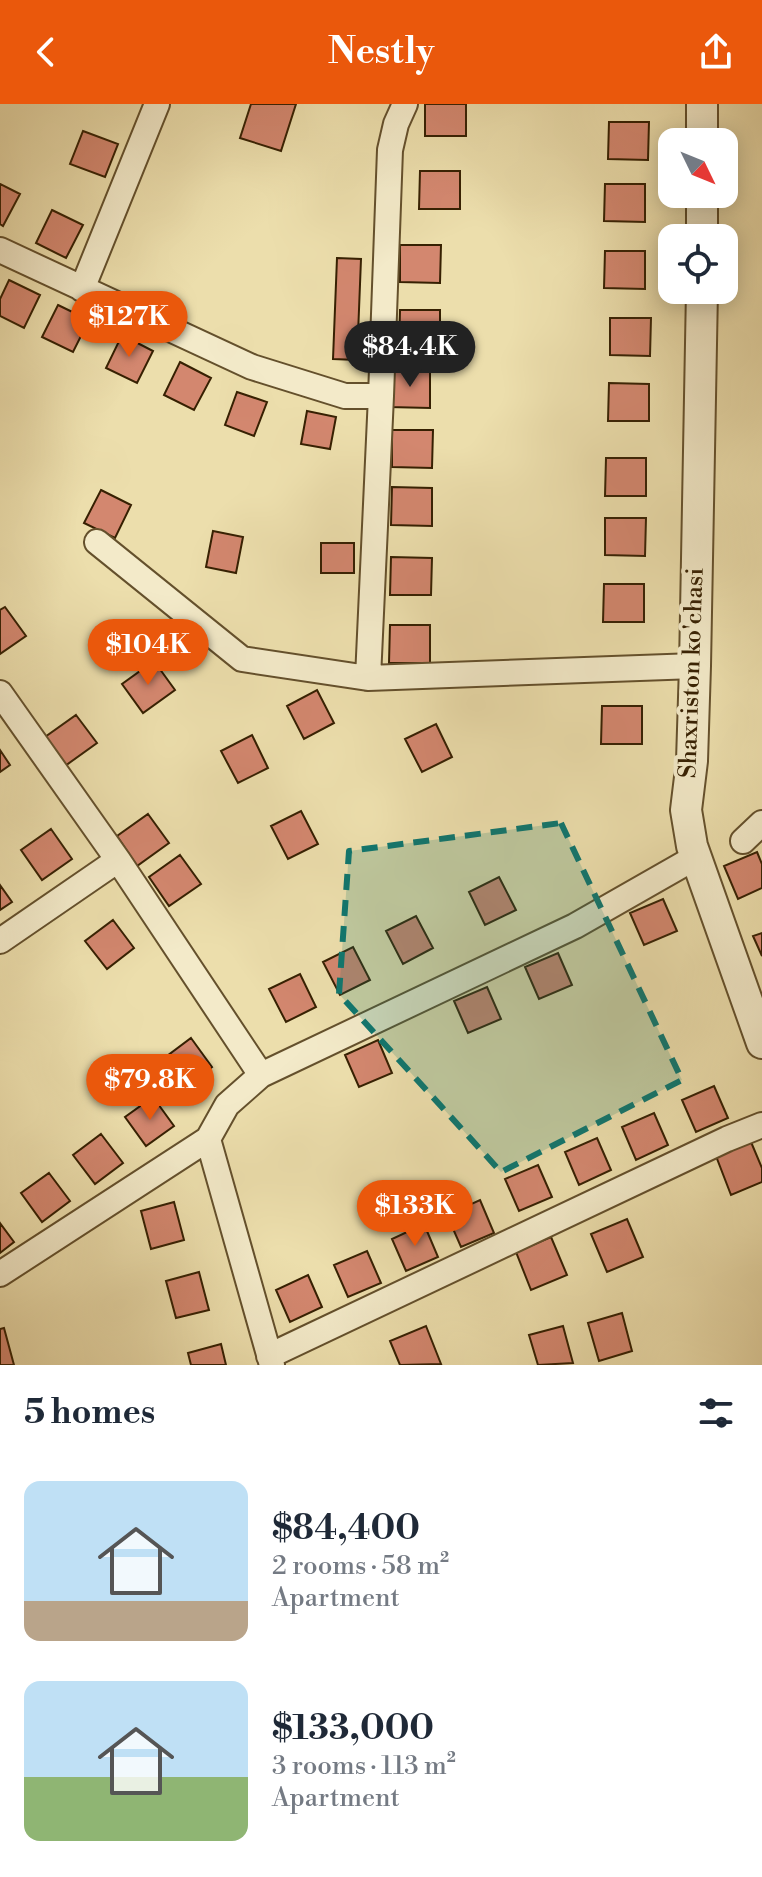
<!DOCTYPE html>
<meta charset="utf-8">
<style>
:root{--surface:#fff;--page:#f2f2f3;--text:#1f2937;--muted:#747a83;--accent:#ea580c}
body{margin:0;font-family:"Libre Bodoni",serif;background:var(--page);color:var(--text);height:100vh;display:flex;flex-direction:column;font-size:30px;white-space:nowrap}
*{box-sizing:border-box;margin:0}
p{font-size:26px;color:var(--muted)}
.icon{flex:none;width:44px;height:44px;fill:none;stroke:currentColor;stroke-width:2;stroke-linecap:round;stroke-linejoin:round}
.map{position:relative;height:1261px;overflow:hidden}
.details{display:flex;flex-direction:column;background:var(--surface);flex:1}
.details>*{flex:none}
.needle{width:52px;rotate:133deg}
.tools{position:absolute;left:658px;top:24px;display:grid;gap:16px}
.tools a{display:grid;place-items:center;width:80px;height:80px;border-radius:16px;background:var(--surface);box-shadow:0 4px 20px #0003;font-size:40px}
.price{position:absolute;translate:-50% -68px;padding:0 18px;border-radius:28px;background:var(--accent);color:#fff;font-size:26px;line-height:52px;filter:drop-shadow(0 2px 4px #0008)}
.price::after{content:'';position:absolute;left:50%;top:48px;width:24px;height:18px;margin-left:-12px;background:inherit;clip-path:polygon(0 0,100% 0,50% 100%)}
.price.active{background:#222;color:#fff}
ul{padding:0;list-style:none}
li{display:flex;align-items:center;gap:24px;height:200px;padding:0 24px}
li span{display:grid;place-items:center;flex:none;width:224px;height:160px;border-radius:16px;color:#555}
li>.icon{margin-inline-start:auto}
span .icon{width:96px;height:96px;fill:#fffc;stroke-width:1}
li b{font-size:34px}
h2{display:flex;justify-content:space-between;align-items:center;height:96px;padding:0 24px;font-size:34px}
header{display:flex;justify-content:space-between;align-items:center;height:104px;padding:0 24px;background:var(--accent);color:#fff;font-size:36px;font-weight:700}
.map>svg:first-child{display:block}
.building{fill:#d3876f;stroke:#362002;stroke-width:2}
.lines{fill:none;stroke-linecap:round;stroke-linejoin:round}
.minor-casing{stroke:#64502c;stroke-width:28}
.tertiary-casing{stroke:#64502c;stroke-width:34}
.minor{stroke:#f3eac9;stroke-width:24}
.tertiary{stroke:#f3eac9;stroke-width:30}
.marked{fill:#0f766e;fill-opacity:0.2;stroke:#0f766e;stroke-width:6;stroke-dasharray:16 10;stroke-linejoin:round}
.labels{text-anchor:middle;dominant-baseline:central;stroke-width:8;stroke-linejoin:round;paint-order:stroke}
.street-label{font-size:24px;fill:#362002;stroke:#f3eac9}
</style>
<header><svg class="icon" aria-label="back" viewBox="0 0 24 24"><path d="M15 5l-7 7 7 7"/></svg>Nestly<svg class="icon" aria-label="share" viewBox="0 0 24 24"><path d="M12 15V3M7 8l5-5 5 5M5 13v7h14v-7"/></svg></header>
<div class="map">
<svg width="762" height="1261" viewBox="0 0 762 1261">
<rect width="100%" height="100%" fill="#ecdeac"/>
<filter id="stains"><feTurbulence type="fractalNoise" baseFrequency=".0025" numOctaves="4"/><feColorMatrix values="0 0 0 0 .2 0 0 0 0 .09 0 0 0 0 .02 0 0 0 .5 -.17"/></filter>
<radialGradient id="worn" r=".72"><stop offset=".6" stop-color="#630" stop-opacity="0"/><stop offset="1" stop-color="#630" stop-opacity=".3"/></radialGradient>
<path class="building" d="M251 0H296L281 47 240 34Z
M425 0H466V32H425Z
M609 18H649L648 56 608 55Z
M83 27 118 40 105 73 70 60Z
M420 67H460V105H419Z
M0 80 20 90 3 122 0 120Z
M605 80H645V118L604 117Z
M52 106 83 121 66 154 36 139Z
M400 141H441L440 179 400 178Z
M605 147H645V185L604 184Z
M337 154 361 155 357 256 333 255Z
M9 176 40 191 24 224 0 212V195Z
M58 201 89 216 73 248 42 233Z
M400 206H440V244H399Z
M610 214H651L650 252 610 251Z
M122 231 153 247 137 279 106 264Z
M180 258 211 274 194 306 164 291Z
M390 266H430V304L389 303Z
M609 279 649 280V317H608Z
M237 288 267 298 254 332 225 321Z
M307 307 336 313 330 345 301 340Z
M392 326H433L432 364 392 363Z
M606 354H646V392H605Z
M392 383 432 384V422L391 421Z
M101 386 131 401 115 434 84 419Z
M605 414H646L645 452 605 451Z
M213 427 243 433 236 469 206 463Z
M321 439H354V469H321Z
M391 453 432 454 431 491H390Z
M604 480H644V518H603Z
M5 503 26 532 0 550V506Z
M390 521H430V559H389Z
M154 557 175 586 143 609 122 580Z
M317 586 334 619 304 635 287 602Z
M602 602H642V640H601Z
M76 611 97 639 65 662 45 633Z
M436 620 452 653 422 668 405 635Z
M252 631 268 664 238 679 221 647Z
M0 646 10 661 0 668Z
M301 707 318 740 288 755 271 722Z
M148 710 169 739 137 762 117 732Z
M51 725 72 755 42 776 21 746Z
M757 748 762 760V784L738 795 724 762Z
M180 751 201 780 169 802 149 773Z
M499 773 516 806 485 821 469 788Z
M0 781 12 798 0 806Z
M663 795 677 827 644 841 630 809Z
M416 812 433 844 403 860 386 827Z
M113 816 134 844 107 865 85 837Z
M762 829V852L753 832Z
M353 843 370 876 340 891 323 858Z
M558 849 572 881 539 895 525 863Z
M300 870 316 903 286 918 269 885Z
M487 883 501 915 468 929 454 897Z
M191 934 212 963 185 984 163 955Z
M378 936 392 969 359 983 345 951Z
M714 982 728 1014 696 1028 682 996Z
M153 993 174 1022 146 1042 125 1013Z
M654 1009 668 1041 636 1056 622 1023Z
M101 1030 123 1059 95 1080 73 1051Z
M597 1034 611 1066 579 1081 565 1048Z
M751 1038 762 1064V1078L731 1091 716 1052Z
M538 1061 552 1093 519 1107 505 1075Z
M49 1069 70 1097 42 1118 21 1089Z
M480 1096 494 1129 461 1143 447 1111Z
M174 1098 184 1136 151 1145 141 1107Z
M627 1115 643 1153 607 1168 591 1130Z
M0 1119 14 1138 0 1149Z
M424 1120 438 1153 406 1167 392 1135Z
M551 1133 567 1171 531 1186 516 1148Z
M367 1147 381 1179 348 1193 334 1161Z
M199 1168 209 1206 176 1214 166 1177Z
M308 1171 322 1203 290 1218 276 1186Z
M622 1209 632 1247 599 1257 588 1219Z
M426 1222 441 1260 400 1261 390 1237Z
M563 1222 573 1259 538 1261 529 1231Z
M4 1224 14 1261H0V1225Z
M221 1240 226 1261H191L188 1249Z"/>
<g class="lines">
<defs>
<path id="minor" d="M0 146 252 263 345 292H381
M82 185 157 0
M97 438 242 555 368 574 695 562
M368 574 381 292 390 46 396 20 405 0
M0 589 118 756 261 971
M743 737 762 719
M0 837 118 756
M208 1035 272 1261
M0 1170 208 1035 227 1001 261 971 575 822 696 753
M269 1252 727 1035 762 1021"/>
<path id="tertiary" d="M702 0V38
M702 90V134
M702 186 695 562 692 657 686 706 692 742 762 939"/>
</defs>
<use href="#minor" class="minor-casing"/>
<use href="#tertiary" class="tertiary-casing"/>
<use href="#minor" class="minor"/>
<use href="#tertiary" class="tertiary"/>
</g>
<path class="marked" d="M561 719 682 976 501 1068 339 890 349 747Z"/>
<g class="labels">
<g class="street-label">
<text transform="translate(692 569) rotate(-88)">Shaxriston ko'chasi</text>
</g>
</g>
<rect width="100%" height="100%" filter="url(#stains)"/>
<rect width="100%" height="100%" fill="url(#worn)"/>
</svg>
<div class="tools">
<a><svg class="needle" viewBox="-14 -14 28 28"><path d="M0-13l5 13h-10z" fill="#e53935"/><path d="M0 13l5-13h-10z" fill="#747a83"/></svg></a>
<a><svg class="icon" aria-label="locate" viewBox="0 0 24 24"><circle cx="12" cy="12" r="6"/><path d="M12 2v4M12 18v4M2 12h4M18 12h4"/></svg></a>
</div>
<b class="price" style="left:129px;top:255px">$127K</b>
<b class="price active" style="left:410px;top:285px">$84.4K</b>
<b class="price" style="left:148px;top:583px">$104K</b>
<b class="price" style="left:150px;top:1018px">$79.8K</b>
<b class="price" style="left:415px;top:1144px">$133K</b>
</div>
<section class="details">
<h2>5 homes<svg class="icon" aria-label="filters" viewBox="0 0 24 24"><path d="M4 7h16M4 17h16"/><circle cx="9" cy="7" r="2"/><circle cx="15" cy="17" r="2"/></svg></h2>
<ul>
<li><span style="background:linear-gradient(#bfe0f5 75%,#b9a48a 0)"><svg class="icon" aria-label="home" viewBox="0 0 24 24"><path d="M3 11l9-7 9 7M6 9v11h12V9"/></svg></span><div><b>$84,400</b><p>2 rooms · 58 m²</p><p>Apartment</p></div></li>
<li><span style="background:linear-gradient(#bfe0f5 60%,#8fb573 0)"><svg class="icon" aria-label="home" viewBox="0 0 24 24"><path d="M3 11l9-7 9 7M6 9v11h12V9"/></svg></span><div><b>$133,000</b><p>3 rooms · 113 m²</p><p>Apartment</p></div></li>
</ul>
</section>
